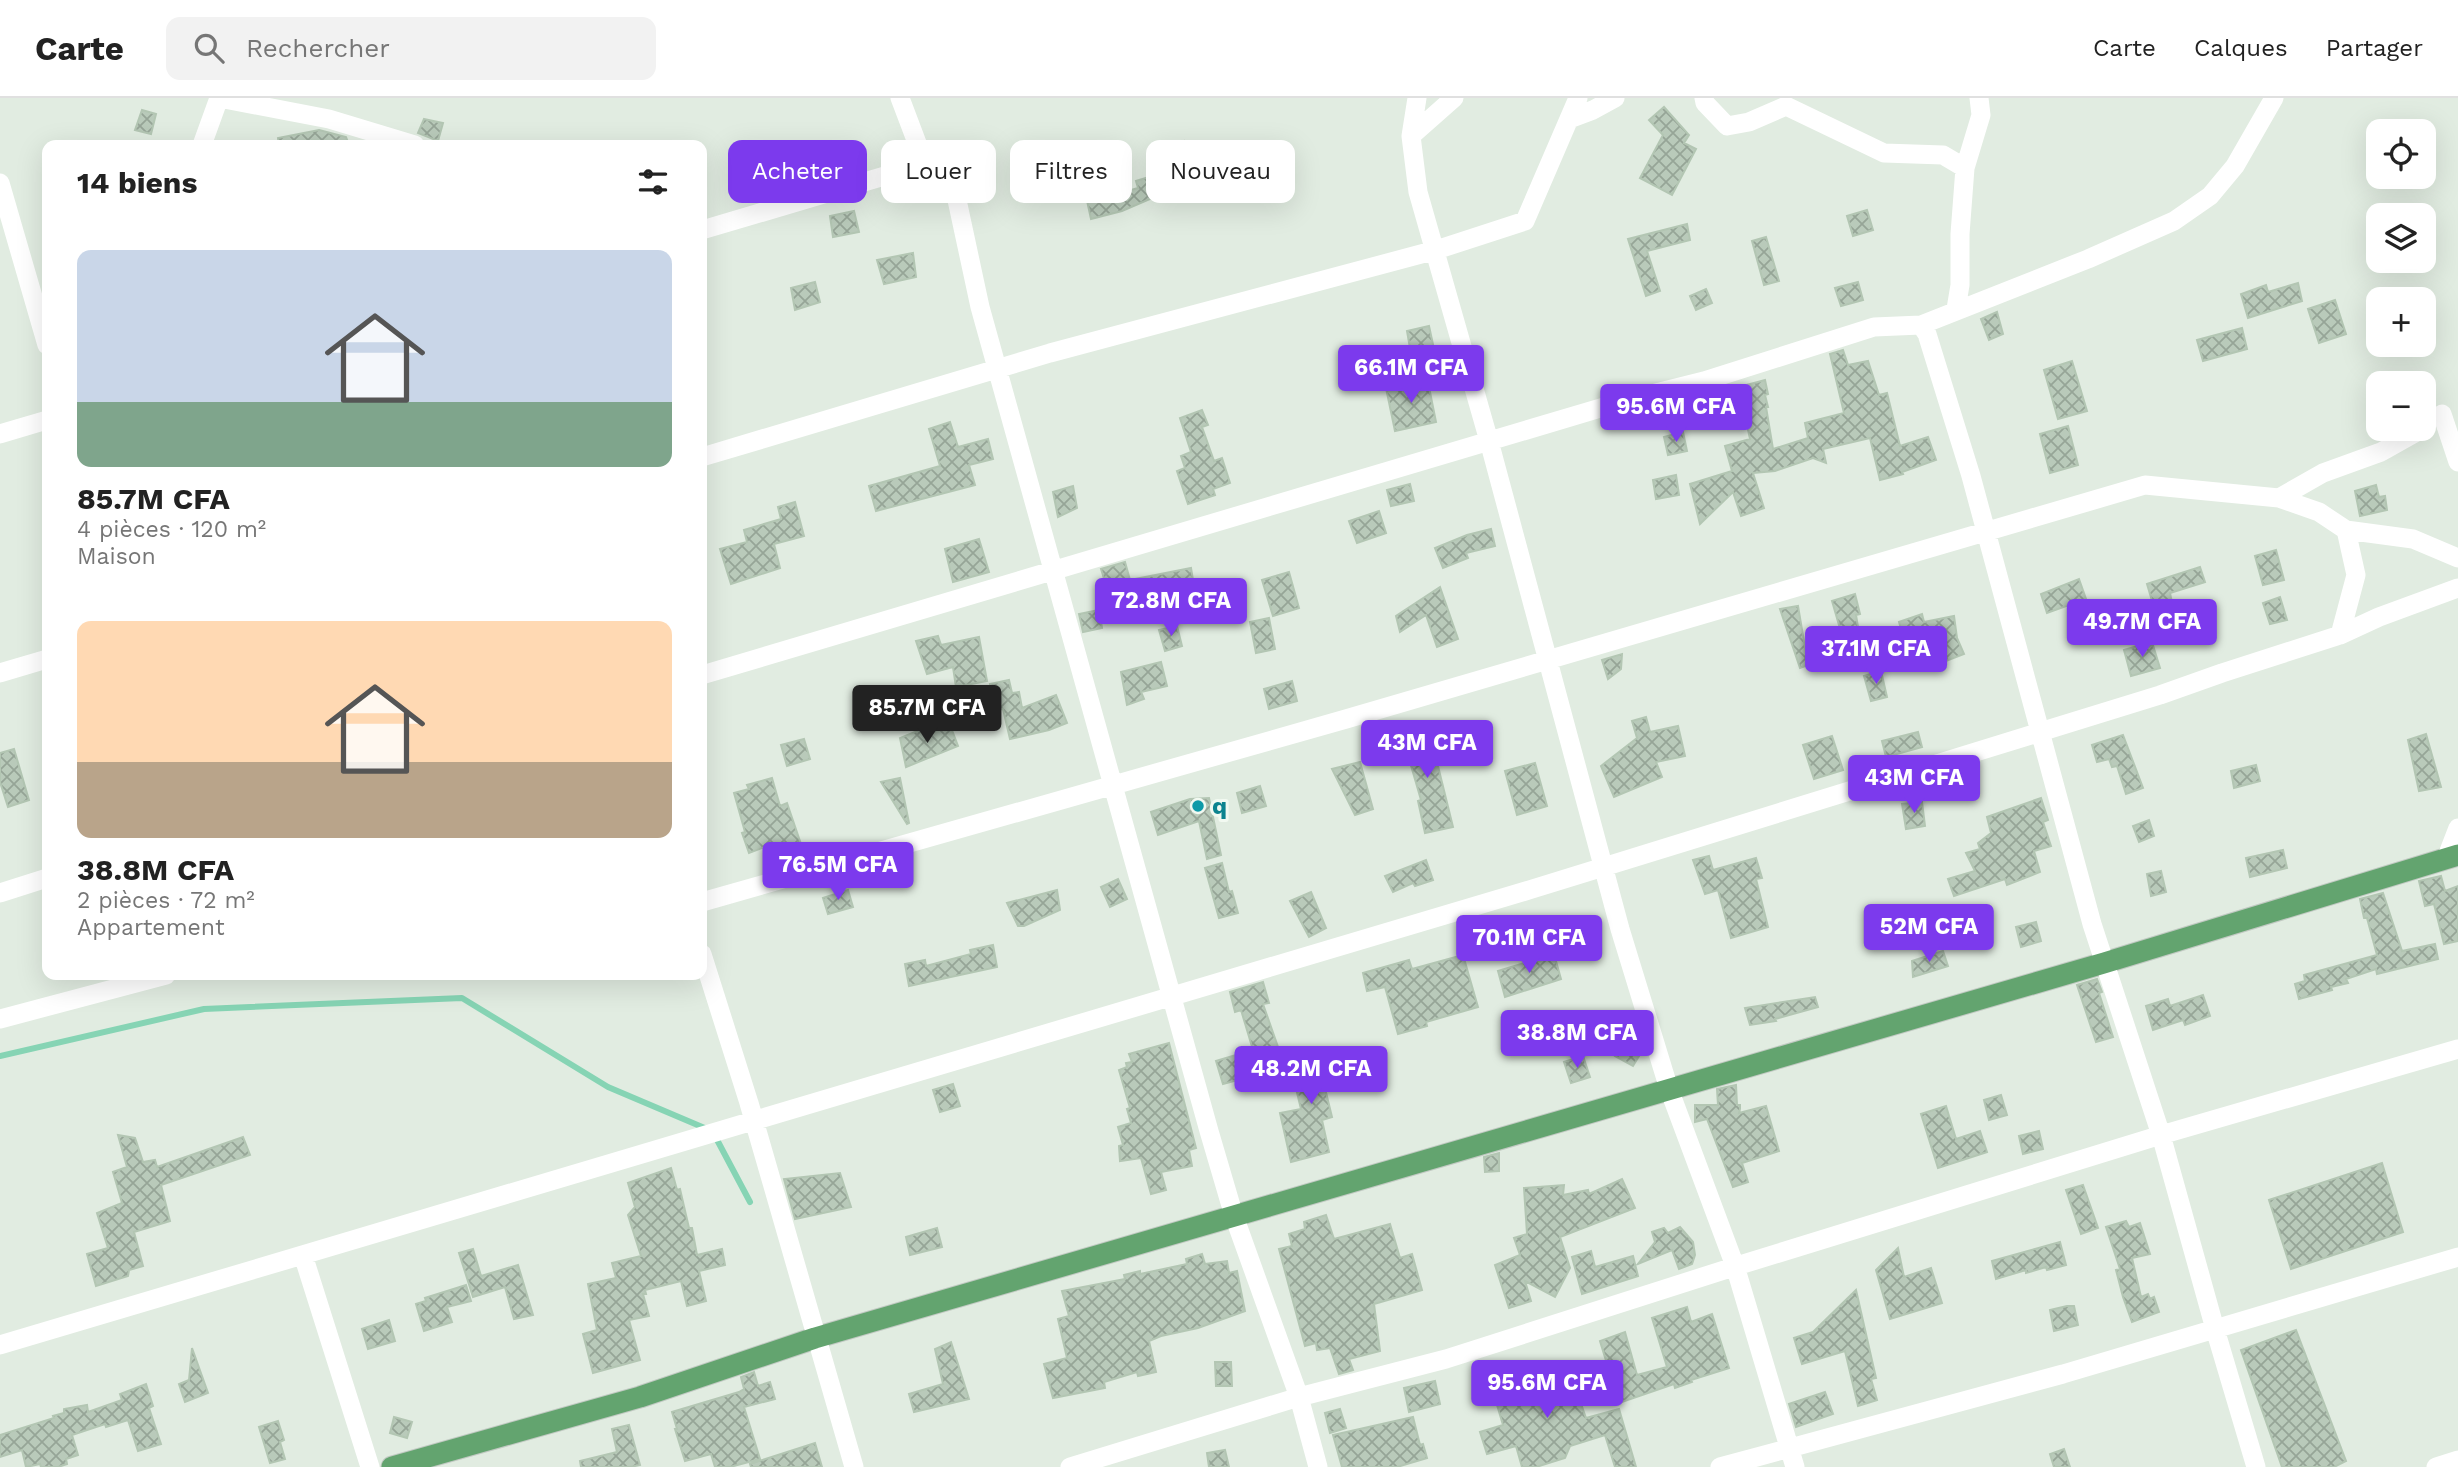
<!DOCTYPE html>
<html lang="fr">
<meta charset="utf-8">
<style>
:root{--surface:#fff;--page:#f2f2f2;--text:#222;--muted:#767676;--line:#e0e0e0;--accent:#7c3aed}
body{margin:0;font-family:"Work Sans",sans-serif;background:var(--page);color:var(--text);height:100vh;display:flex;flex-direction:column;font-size:26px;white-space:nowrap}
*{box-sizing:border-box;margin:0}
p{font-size:23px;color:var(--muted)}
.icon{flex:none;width:38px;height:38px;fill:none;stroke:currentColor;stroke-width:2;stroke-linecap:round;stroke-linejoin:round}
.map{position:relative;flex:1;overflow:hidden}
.sheet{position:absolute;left:42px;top:42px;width:665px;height:840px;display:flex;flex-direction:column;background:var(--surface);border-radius:14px;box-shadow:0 7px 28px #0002}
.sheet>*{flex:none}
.hud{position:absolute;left:728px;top:42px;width:665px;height:63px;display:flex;gap:14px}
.tools{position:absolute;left:2366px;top:21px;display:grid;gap:14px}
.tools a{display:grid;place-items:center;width:70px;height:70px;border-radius:14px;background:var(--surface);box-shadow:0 7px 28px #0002;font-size:35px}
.price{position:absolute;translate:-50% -60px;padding:0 16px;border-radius:7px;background:var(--accent);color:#fff;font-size:23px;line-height:46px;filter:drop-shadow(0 2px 4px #0008)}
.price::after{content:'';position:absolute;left:50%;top:42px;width:21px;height:16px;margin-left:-10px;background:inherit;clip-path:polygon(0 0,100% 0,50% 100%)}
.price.on{background:#222;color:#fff}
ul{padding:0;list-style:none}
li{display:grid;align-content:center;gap:14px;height:371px;padding:0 35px}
li span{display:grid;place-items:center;height:217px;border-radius:14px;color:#555}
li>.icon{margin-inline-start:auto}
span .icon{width:126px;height:126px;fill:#fffc;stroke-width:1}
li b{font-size:30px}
h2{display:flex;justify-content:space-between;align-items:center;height:84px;padding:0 35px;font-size:30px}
.pill{padding:0 24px;border-radius:14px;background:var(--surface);box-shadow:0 7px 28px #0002;font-size:24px;line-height:63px}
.pill.on{background:var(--accent);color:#fff}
header{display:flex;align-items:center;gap:42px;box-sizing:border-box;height:98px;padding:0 35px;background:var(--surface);border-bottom:2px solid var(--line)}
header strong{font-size:33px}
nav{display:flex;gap:38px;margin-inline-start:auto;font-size:24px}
.search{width:490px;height:63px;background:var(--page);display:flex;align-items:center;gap:18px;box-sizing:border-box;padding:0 24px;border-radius:14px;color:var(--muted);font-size:26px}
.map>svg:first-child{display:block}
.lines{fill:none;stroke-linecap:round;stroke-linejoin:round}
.stream{stroke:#86d4b4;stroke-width:6}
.building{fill:url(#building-cross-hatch);stroke:#b3c6b3;stroke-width:2}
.primary-casing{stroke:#c1c9c2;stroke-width:23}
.street{stroke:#fff;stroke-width:19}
.primary{stroke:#63a46f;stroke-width:21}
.culture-dot{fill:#0f9aa8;stroke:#f2f9f1;stroke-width:2.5}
.labels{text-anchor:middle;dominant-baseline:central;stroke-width:6;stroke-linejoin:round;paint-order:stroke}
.culture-label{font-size:24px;font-weight:bold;fill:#0d838f;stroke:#f2f9f1;text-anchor:start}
</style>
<header>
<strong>Carte</strong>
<div class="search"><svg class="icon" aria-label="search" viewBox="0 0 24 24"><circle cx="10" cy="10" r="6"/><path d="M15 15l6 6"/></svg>Rechercher</div>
<nav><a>Carte</a><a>Calques</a><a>Partager</a></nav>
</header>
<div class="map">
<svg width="2458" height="1369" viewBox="0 0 2458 1369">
<defs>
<pattern id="building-cross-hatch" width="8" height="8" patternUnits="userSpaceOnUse" patternTransform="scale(1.75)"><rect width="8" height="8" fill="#b9caba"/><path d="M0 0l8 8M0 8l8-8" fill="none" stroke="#96a597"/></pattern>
</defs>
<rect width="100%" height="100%" fill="#e1ece1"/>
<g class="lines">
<path class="stream" d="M0 958 204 911 462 900 608 989 707 1031
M715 1038 750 1104"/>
</g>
<path class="building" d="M1664 9 1689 37 1684 45 1696 51 1672 97 1640 80 1663 37 1649 22Z
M142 12 156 16 151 36 135 32Z
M424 21 443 25 438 43 418 35Z
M319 32 346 39 349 47H279L278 40Z
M1184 43 1192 83 1122 113 1091 121 1081 75 1088 73 1100 101 1138 90 1136 83 1169 73 1163 48Z
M1867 112 1873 132 1853 138 1847 118Z
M854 113 859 134 833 139 830 118Z
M1687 126 1690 142 1647 153 1660 193 1646 198 1628 141Z
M1766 139 1779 183 1764 187 1752 143Z
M913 155 916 179 884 186 877 162Z
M815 184 820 204 795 212 791 190Z
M1858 184 1863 202 1841 208 1835 190Z
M2298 185 2302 203 2248 220 2241 196 2266 187 2268 194Z
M1706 191 1712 205 1696 212 1690 198Z
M2335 202 2346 236 2319 245 2308 211Z
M1997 214 2003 236 1989 242 1981 221Z
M1429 228 1434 251 1411 256 1407 233Z
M2242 230 2247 251 2203 263 2197 242Z
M1843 252 1848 267 1868 263 1879 297 1887 295 1900 348 1928 339 1936 362 1902 374 1903 376 1880 382 1870 340 1823 351 1826 365 1813 360 1775 373 1753 375 1764 410 1741 418 1733 394 1700 426 1690 386 1732 373 1725 348 1750 341 1739 289 1765 282 1768 296 1765 297 1768 309H1766L1773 351 1808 340 1805 325 1844 315 1830 256Z
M2072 263 2087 313 2058 321 2044 272Z
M1421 282 1429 289 1436 324 1395 333 1386 290Z
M1202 312 1208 327 1202 329 1214 363 1222 360 1230 385 1213 391 1215 397 1188 406 1177 373 1185 370 1181 358 1191 354 1180 320Z
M950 324 958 349 988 341 993 361 969 367 975 387 876 413 869 388 940 368 929 331Z
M2068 328 2078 367 2050 375 2040 336Z
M1683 334 1687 353 1668 357 1664 339Z
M1676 377 1679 397 1656 401 1653 382Z
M1410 386 1414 403 1391 408 1387 392Z
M2376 387 2379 399 2385 398 2387 412 2360 418 2355 393Z
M1073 388 1077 410 1058 419 1053 394Z
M795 404 804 438 774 446 780 470 731 486 720 451 747 444 744 432 781 421 778 409Z
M1379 413 1386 435 1357 445 1349 423Z
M1491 431 1495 448 1466 455 1468 460 1443 470 1435 450 1467 437Z
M979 441 989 474 953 484 945 451Z
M2276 452 2284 482 2263 487 2255 458Z
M1125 464 1130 482 1191 470 1194 488 1141 498 1143 509 1114 513 1101 471Z
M2200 469 2205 484 2170 495 2176 524 2155 529 2152 514 2155 513 2147 486Z
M1289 474 1299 510 1273 518 1262 482Z
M2079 481 2086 501 2047 515 2041 496Z
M1440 489 1458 541 1437 549 1426 517 1400 534 1396 518Z
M1855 496 1860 516 1856 517 1862 553 1847 555 1832 503Z
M2280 499 2287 522 2270 526 2263 505Z
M1798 508 1808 567 1800 570 1780 511Z
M1099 512 1102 530 1083 534 1079 516Z
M1922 516 1924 524 1954 518 1957 540 1964 556 1941 565 1934 539 1906 548 1899 524Z
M1269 520 1275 551 1256 555 1250 524Z
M1177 528 1182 548 1165 553 1159 532Z
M938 538 941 547 979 539 987 583 956 589 953 569 927 576 916 543Z
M2152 544 2160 570 2131 578 2124 552Z
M1622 556 1621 571 1608 581 1602 562Z
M1161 564 1167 588 1141 594 1144 601 1127 607 1121 574Z
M1881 573 1887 599 1871 603 1864 578Z
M1009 582 1012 595 1019 594 1022 610 1056 597 1067 625 1049 632 1010 641 1003 611 995 612 990 586Z
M1292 583 1297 603 1269 611 1264 591Z
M1646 619 1650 634 1678 628 1685 658 1656 664 1662 679 1614 699 1601 668 1637 640 1632 623Z
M1423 625 1435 656 1453 729 1425 735 1418 703 1421 702 1401 633Z
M950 627 958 648 906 669 900 640 922 631 924 636Z
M1918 634 1922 649 1886 659 1882 643Z
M2426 636 2441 689 2419 693 2408 642Z
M2123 637 2143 690 2126 696 2117 668 2112 669 2109 661 2097 664 2092 647Z
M1832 638 1843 672 1814 681 1803 647Z
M804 641 810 661 787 668 781 647Z
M14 651 29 702 8 709 0 684V655Z
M1360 664 1373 711 1355 717 1332 671Z
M1535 665 1547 708 1517 717 1505 673Z
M2256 667 2260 683 2234 690 2231 673Z
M772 680 780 708 787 705 804 755 782 763 775 745 749 755 742 735 745 734 734 695 749 691 747 687Z
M900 680 909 725 907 726 881 684Z
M1260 688 1266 708 1242 715 1237 695Z
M1209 700 1221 757 1207 761 1199 723 1158 737 1151 714 1190 701Z
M2041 700 2048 722 2043 724 2051 748 2034 753 2040 774 2007 787 2005 781 1954 798 1948 781 1975 773 1966 755 1980 751 1978 745 1991 735 1987 719Z
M1922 704 1925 728 1906 731 1902 706Z
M2149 722 2154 738 2139 744 2133 728Z
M2283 752 2287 770 2250 779 2246 760Z
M1709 758 1713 772 1756 760 1762 780 1756 781 1768 829 1731 840 1718 792 1705 796 1693 762Z
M1426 762 1433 782 1415 788 1413 785 1393 794 1385 778Z
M1222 765 1229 794 1232 793 1238 815 1219 820 1205 770Z
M2161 773 2166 794 2151 798 2147 776Z
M2441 778 2445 793 2458 788V843L2444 846 2434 806 2425 808 2419 783Z
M1118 781 1127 801 1110 809 1101 789Z
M848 792 853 809 828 816 823 800Z
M1057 792 1060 812 1024 828H1018L1007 805Z
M1311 794 1326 830 1309 839 1290 803Z
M2383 795 2402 853 2435 846 2438 861 2377 876 2376 871 2346 881 2348 885 2331 889 2332 892 2299 901 2295 886 2305 883 2304 877 2377 857 2367 820H2364L2360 801Z
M2036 824 2041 843 2021 849 2016 829Z
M993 847 997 869 909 888 905 866 925 862 926 868 971 856 970 852Z
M1943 853 1948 868 1913 879 1912 863Z
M1554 856 1561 881 1505 899 1498 873Z
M1463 857 1478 909 1426 924 1427 928 1398 936 1385 889 1367 893 1363 875 1409 862 1412 871Z
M2097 881 2102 894 2099 895 2113 939 2096 944 2077 887Z
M1263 884 1269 905 1263 906 1285 969 1223 986 1216 963 1253 952 1241 912 1235 914 1230 894Z
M2203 897 2210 918 2185 927 2183 922 2153 932 2146 908 2168 901 2170 908Z
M1815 899 1818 909 1775 921 1776 923 1750 927 1745 910Z
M1635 923 1644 950 1633 968 1615 958Z
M1169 945 1196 1050 1189 1052 1192 1068 1161 1074 1166 1092 1151 1096 1141 1060 1120 1063 1119 1048 1123 1047 1118 1029 1131 1025 1127 1011 1130 1010 1119 972 1127 969 1126 965 1132 964 1129 956Z
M1340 953 1345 977 1323 982 1332 1019 1322 1022 1329 1054 1291 1064 1280 1015 1301 1011 1290 966Z
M1583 958 1590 979 1571 985 1564 964Z
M953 986 960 1008 940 1014 933 992Z
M1736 987 1737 1007H1740V1011L1739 1015 1766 1008 1779 1053 1742 1065 1748 1084 1733 1089 1707 1021 1695 1024V1007H1718L1717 991Z
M2001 997 2007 1017 1989 1022 1984 1002Z
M1946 1008 1956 1041 1980 1033 1987 1054 1938 1070 1921 1016Z
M2039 1033 2043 1051 2023 1056 2019 1038Z
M118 1037 135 1040 143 1064 155 1062 157 1069 243 1039 250 1057 161 1087 170 1123 134 1134 143 1168 129 1172 128 1178 96 1188 87 1156 108 1150 97 1115 122 1105 113 1074 127 1069Z
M1499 1055V1073L1485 1074 1484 1059Z
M2382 1065 2403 1134 2291 1171 2269 1102Z
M671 1070 677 1092 680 1091 689 1130H692L697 1157 722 1151 725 1167 699 1173 706 1203 687 1208 681 1183 645 1192 646 1196H643L649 1218 629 1222 640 1262 593 1275 583 1236 597 1232 588 1186 616 1180 612 1165 641 1158 628 1117 635 1109 628 1085Z
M840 1075 851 1109 795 1121 784 1081Z
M1622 1081 1635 1110 1560 1139 1570 1170 1555 1199 1525 1183 1531 1203 1509 1210 1495 1167 1520 1157 1514 1140 1527 1136 1524 1090 1564 1087 1563 1097 1588 1092 1589 1096Z
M2083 1087 2098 1130 2081 1136 2066 1092Z
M1326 1117 1334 1141 1390 1126 1400 1160 1412 1156 1422 1192 1374 1206 1380 1253 1349 1261 1353 1272 1339 1276 1330 1250 1317 1252 1316 1245 1305 1248 1279 1151 1292 1148 1289 1136 1305 1131 1304 1124Z
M2126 1123 2129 1129 2140 1125 2150 1156 2132 1160 2141 1199 2148 1196 2150 1201 2154 1199 2159 1214 2132 1224 2123 1199 2116 1172 2120 1171 2106 1129Z
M1680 1129 1693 1144 1695 1157 1692 1166 1679 1171 1672 1152 1638 1166 1655 1144 1652 1134 1664 1130 1668 1135Z
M937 1130 942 1149 910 1157 906 1139Z
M2060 1144 2066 1167 2047 1172 2046 1169 2026 1175V1172L1996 1181 1992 1163Z
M1898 1150 1904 1179 1931 1170 1942 1205 1890 1221 1876 1172Z
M473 1151 481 1178 518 1167 533 1217 514 1221 505 1189 473 1199 459 1155Z
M1591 1153 1595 1169 1633 1158 1638 1178 1582 1196 1572 1159Z
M1202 1156 1205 1166 1227 1163 1229 1175 1237 1173 1245 1213 1198 1230 1161 1238 1149 1243 1156 1274 1138 1278 1137 1274 1104 1284 1105 1290 1053 1300 1044 1266 1067 1260 1058 1221 1069 1218 1062 1193 1125 1181 1124 1177 1140 1173V1176L1187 1166 1186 1161Z
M466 1187 471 1203 447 1209 452 1224 424 1233 416 1206 426 1203 425 1200Z
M1856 1192 1876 1280 1871 1281 1877 1302 1858 1308 1845 1253 1802 1266 1794 1240 1813 1234Z
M2067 1208H2074L2078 1227 2054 1233 2050 1212Z
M1687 1209 1691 1224 1712 1216 1729 1270 1691 1282 1692 1284 1675 1290 1674 1286 1619 1305 1600 1243 1625 1234 1637 1277 1667 1269 1652 1220Z
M389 1222 395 1243 368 1251 362 1231Z
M2296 1232 2346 1363 2334 1369H2282L2241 1252Z
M951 1244 969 1301 914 1314 909 1296 943 1286 935 1251Z
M192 1250 208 1295 185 1304 179 1286 189 1282Z
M1215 1264H1231L1232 1288H1216Z
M1544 1265 1548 1281 1558 1279 1561 1299 1568 1296 1570 1303 1579 1300 1586 1320 1619 1311 1636 1369H1615L1605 1337 1570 1348 1565 1360 1536 1369H1522L1516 1348 1487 1356 1480 1334 1503 1327 1486 1270 1508 1266 1510 1274Z
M754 1274 758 1288 770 1284 775 1301 744 1309 760 1361 730 1369H715L711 1356 685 1363 675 1331H677L672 1314 739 1294 744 1291 741 1279Z
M1435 1283 1440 1306 1409 1314 1404 1290Z
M146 1286 153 1308 149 1310 161 1346 138 1353 128 1322 106 1329 105 1326 72 1337 78 1357 66 1361 67 1366 58 1369H41L40 1366 26 1369 22 1352 0 1359V1337L54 1320 53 1318 64 1315V1311L87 1307 88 1314 122 1302 120 1296Z
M1825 1294 1833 1316 1796 1329 1789 1306Z
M1340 1311 1346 1330 1330 1335 1325 1315Z
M394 1319 412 1324 407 1340 390 1335Z
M1413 1319 1420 1347 1423 1346 1427 1360 1397 1369H1342L1333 1337Z
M278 1323 284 1342 280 1344 285 1361 270 1365 259 1329Z
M629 1327 640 1367 630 1369H581L580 1363 617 1354 612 1331Z
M815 1345 822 1369H751L750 1366Z
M2064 1351 2070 1369H2054L2050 1356Z
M1225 1352 1229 1369H1209L1207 1355Z"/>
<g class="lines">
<defs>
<path id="primary" d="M392 1369 640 1299 815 1240 2104 865 2458 757"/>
</defs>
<use href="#primary" class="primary-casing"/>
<path class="street" d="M219 0 329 21 415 47
M900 0 925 66
M1417 0 1411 38 1418 94 1489 343 1620 831 1669 991 1735 1168 1795 1369
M1704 0 1705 5 1727 28 1749 24 1786 8 1884 55 1943 57 1965 70
M1569 21 1593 12 1615 0
M1411 38 1454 0
M202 47 219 0
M0 85 47 247
M702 132 925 66H940L951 74 980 209 1209 1033 1234 1118 1299 1299 1318 1369
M1956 211 1960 187V136L1965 70 1981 17 1979 0
M1921 227 2088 161 2174 123 2210 98 2235 68 2274 0
M2442 316 2458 364
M0 336 47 322
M702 359 1050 255 1436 152 1525 123 1578 0
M2346 432 2413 441 2458 460
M2340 537 2356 477 2346 432 2319 414 2279 400 2323 375 2381 354 2422 331
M0 575 47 561
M702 577 1624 303 1704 283 1874 229 1921 227 1927 236 1971 378 2092 826 2161 1037 2215 1231 2256 1369
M2446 761 2458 730
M0 795 47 780
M702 804 1346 621 2145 387 2279 400
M702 856 749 1005 854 1369
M0 921 166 877
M303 1157 370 1369
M0 1247 1529 792 2160 597 2222 575 2340 537 2379 519 2458 490
M1070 1369 1299 1299 1446 1261 1743 1166 2161 1037 2458 951
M1720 1369 2063 1276 2458 1159
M2436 1369 2458 1362"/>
<use href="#primary" class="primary"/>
</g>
<circle class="culture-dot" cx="1198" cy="708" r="7"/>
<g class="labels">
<g class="culture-label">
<text x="1212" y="708">q</text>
</g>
</g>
</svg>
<div class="tools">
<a><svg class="icon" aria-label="locate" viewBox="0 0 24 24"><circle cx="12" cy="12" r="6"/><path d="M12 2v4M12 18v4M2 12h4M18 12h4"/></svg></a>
<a><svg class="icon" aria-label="layers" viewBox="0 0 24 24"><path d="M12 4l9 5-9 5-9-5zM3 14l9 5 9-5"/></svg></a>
<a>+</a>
<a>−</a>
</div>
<b class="price" style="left:1411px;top:307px">66.1M CFA</b>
<b class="price" style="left:1676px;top:346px">95.6M CFA</b>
<b class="price" style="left:1171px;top:540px">72.8M CFA</b>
<b class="price" style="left:2142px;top:561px">49.7M CFA</b>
<b class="price" style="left:1876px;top:588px">37.1M CFA</b>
<b class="price on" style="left:927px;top:647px">85.7M CFA</b>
<b class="price" style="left:1427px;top:682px">43M CFA</b>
<b class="price" style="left:1914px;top:717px">43M CFA</b>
<b class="price" style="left:838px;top:804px">76.5M CFA</b>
<b class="price" style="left:1929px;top:866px">52M CFA</b>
<b class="price" style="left:1529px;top:877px">70.1M CFA</b>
<b class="price" style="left:1577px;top:972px">38.8M CFA</b>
<b class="price" style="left:1311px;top:1008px">48.2M CFA</b>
<b class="price" style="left:1547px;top:1322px">95.6M CFA</b>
<div class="hud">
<a class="pill on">Acheter</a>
<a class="pill">Louer</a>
<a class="pill">Filtres</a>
<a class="pill">Nouveau</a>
</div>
<section class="sheet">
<h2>14 biens<svg class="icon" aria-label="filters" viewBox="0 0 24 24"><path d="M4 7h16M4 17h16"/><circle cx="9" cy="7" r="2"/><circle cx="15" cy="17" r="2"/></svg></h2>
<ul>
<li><span style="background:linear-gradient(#c9d6e8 70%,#7fa58c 0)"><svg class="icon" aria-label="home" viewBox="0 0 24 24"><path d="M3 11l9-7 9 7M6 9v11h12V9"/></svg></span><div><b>85.7M CFA</b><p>4 pièces · 120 m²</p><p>Maison</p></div></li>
<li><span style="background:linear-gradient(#ffd9b3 65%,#b9a48a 0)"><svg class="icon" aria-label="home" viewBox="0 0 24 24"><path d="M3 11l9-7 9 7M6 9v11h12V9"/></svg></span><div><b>38.8M CFA</b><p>2 pièces · 72 m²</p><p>Appartement</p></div></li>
</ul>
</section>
</div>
